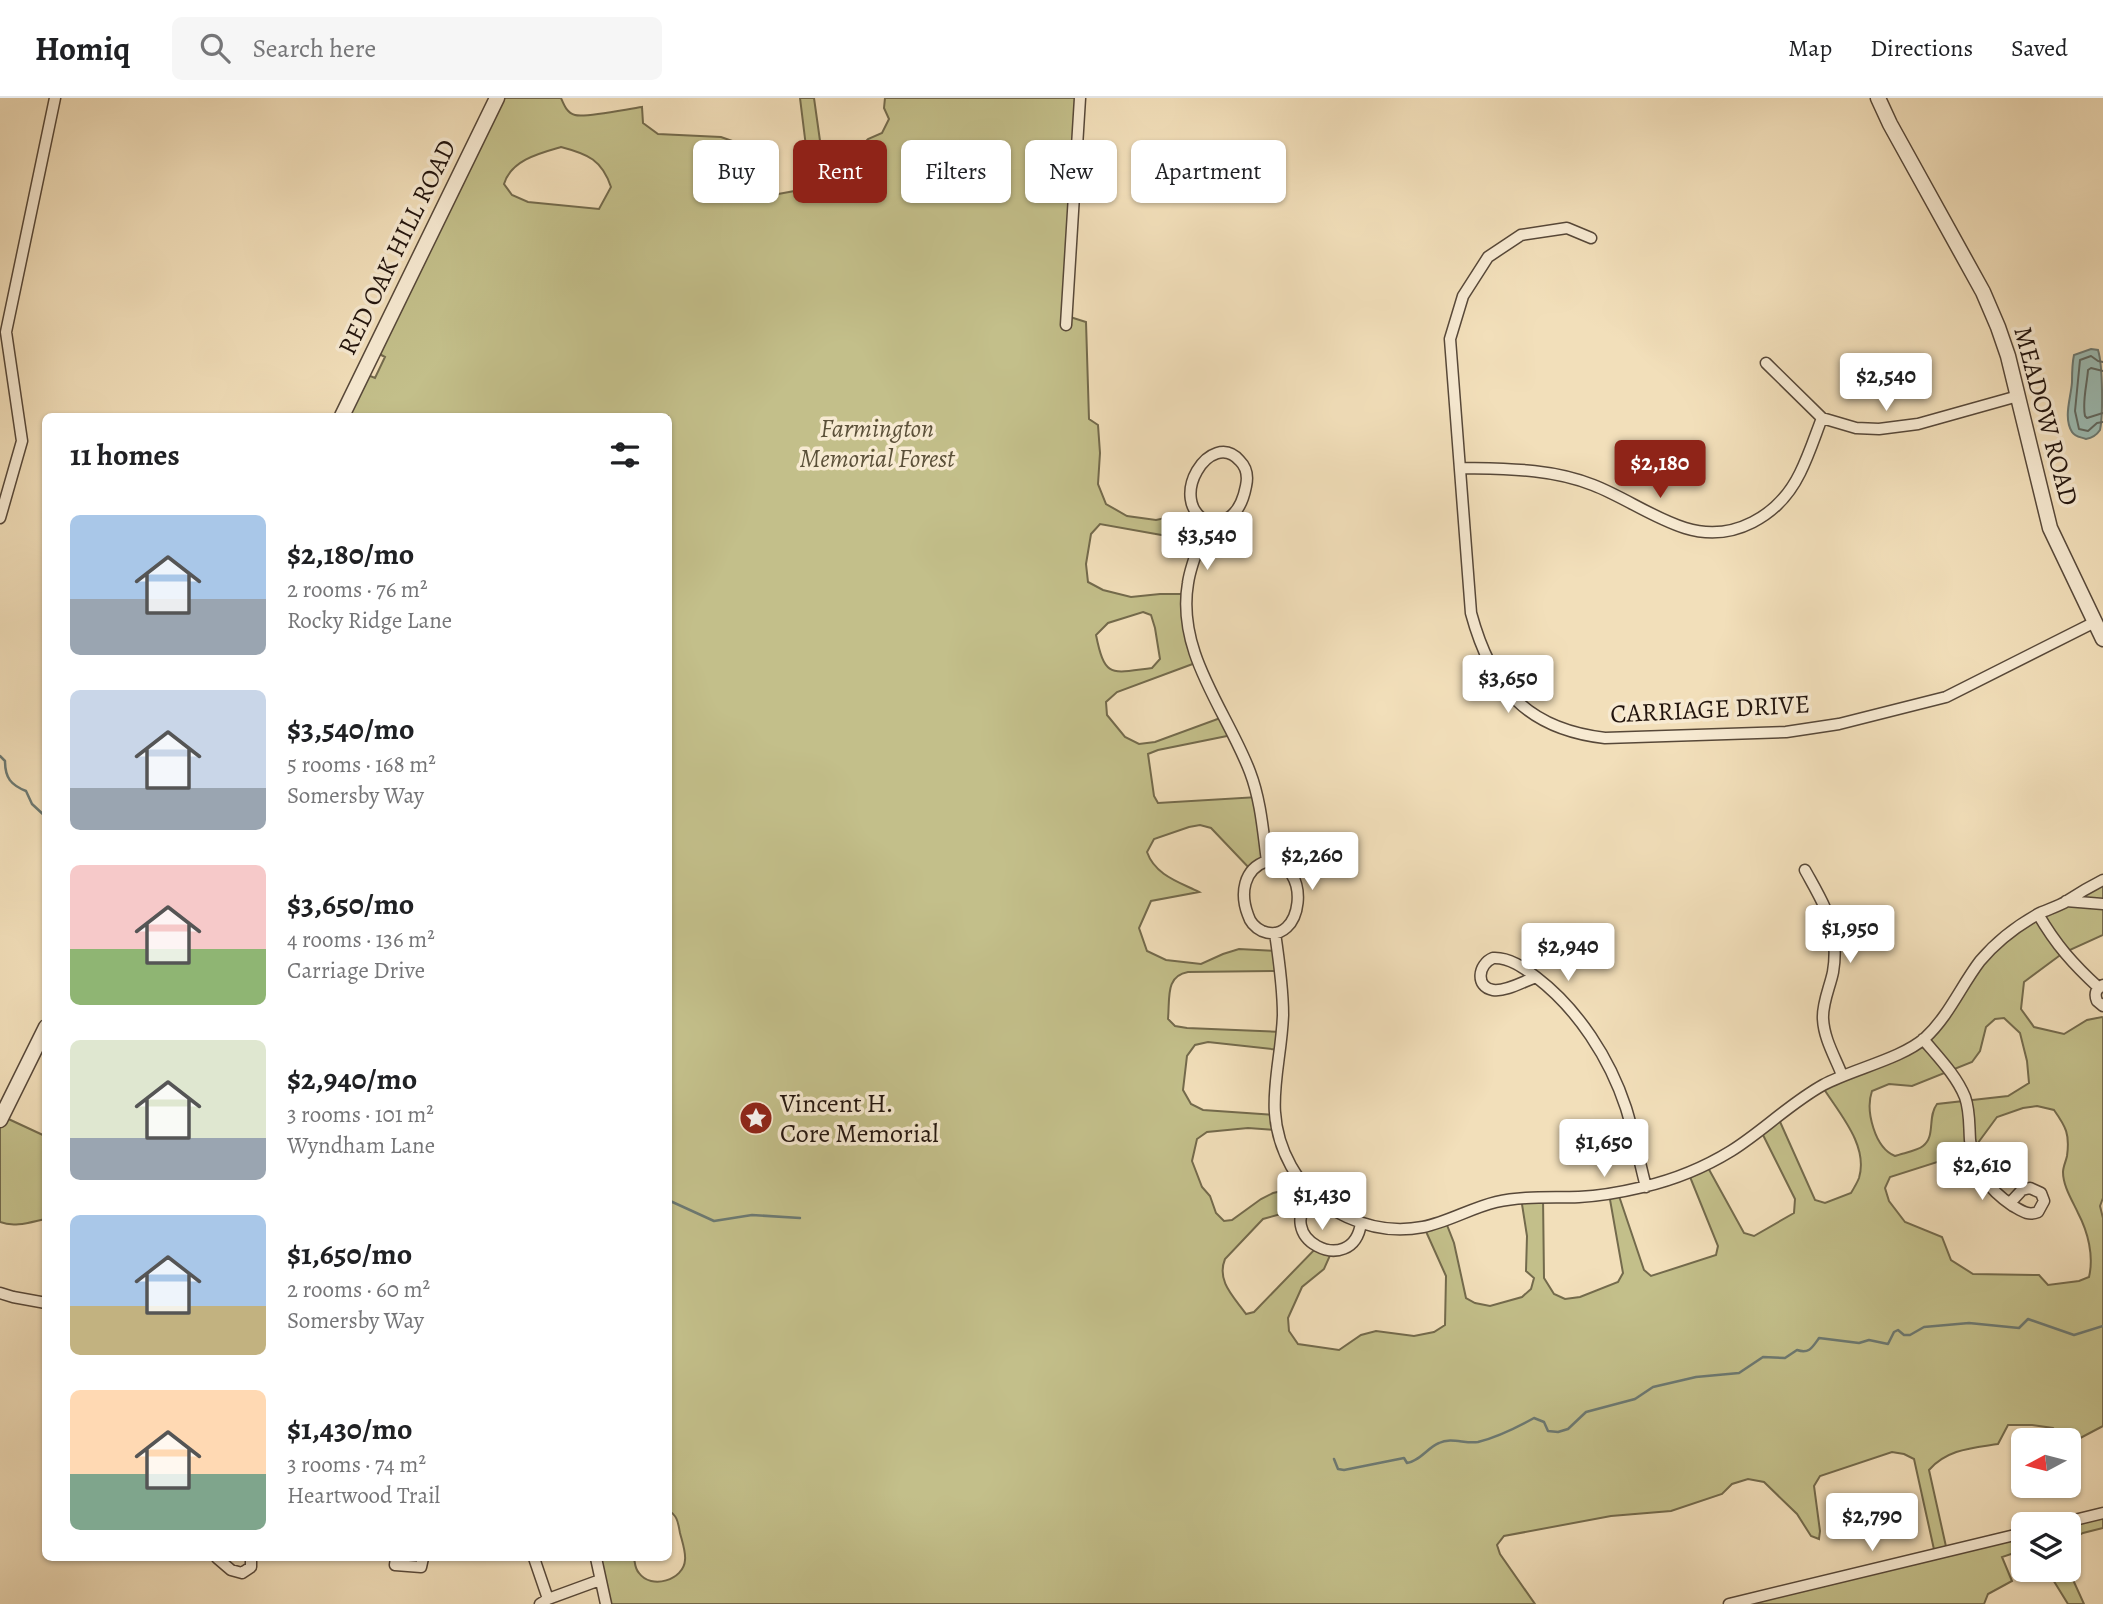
<!DOCTYPE html>
<meta charset="utf-8">
<style>
:root{--surface:#fff;--page:#f6f6f6;--text:#202124;--muted:#757577;--line:#e0e0e0;--accent:#8f2418}
body{margin:0;font-family:Alegreya,serif;background:var(--page);color:var(--text);height:100vh;display:flex;flex-direction:column;font-size:26px;white-space:nowrap}
*{box-sizing:border-box;margin:0}
p{font-size:23px;color:var(--muted)}
.icon{flex:none;width:38px;height:38px;fill:none;stroke:currentColor;stroke-width:2;stroke-linecap:round;stroke-linejoin:round}
.map{position:relative;flex:1;overflow:hidden}
.side{position:absolute;left:42px;top:315px;width:630px;height:1148px;display:flex;flex-direction:column;background:var(--surface);border-radius:10px;box-shadow:0 2px 5px #0004}
.side>*{flex:none}
.banner{position:absolute;left:693px;top:42px;width:665px;height:63px;display:flex;gap:14px}
.needle{width:46px;rotate:263deg}
.tools{position:absolute;left:2011px;top:1330px;display:grid;gap:14px}
.tools a{display:grid;place-items:center;width:70px;height:70px;border-radius:10px;background:var(--surface);box-shadow:0 2px 5px #0004;font-size:35px}
.price{position:absolute;translate:-50% -60px;padding:0 16px;border-radius:7px;background:#fff;color:#222;font-size:23px;line-height:46px;filter:drop-shadow(0 2px 4px #0008)}
.price::after{content:'';position:absolute;left:50%;top:42px;width:21px;height:16px;margin-left:-10px;background:inherit;clip-path:polygon(0 0,100% 0,50% 100%)}
.price.selected{background:var(--accent);color:#fff}
ul{padding:0;list-style:none}
li{display:flex;align-items:center;gap:21px;height:175px;padding:0 28px}
li span{display:grid;place-items:center;flex:none;width:196px;height:140px;border-radius:10px;color:#555}
li>.icon{margin-inline-start:auto}
span .icon{width:84px;height:84px;fill:#fffc;stroke-width:1}
li b{font-size:30px}
h2{display:flex;justify-content:space-between;align-items:center;height:84px;padding:0 28px;font-size:30px}
.pill{padding:0 24px;border-radius:10px;background:var(--surface);box-shadow:0 2px 5px #0004;font-size:24px;line-height:63px}
.pill.selected{background:var(--accent);color:#fff}
header{display:flex;align-items:center;gap:42px;box-sizing:border-box;height:98px;padding:0 35px;background:var(--surface);border-bottom:2px solid var(--line)}
header strong{font-size:33px}
nav{display:flex;gap:38px;margin-inline-start:auto;font-size:24px}
.search{width:490px;height:63px;background:var(--page);display:flex;align-items:center;gap:18px;box-sizing:border-box;padding:0 24px;border-radius:10px;color:var(--muted);font-size:26px}
.map>svg:first-child{display:block}
.green{fill:#c3bf8a;stroke:#736a4c;stroke-width:2;fill-rule:evenodd}
.water{fill:#9cbcb4;stroke:#6c7972;stroke-width:2}
.lines{fill:none;stroke-linecap:round;stroke-linejoin:round}
.shore{stroke:#606861;stroke-width:2}
.stream{stroke:#6c7972;stroke-width:2.5}
.minor-casing{stroke:#574839;stroke-width:13}
.tertiary-casing{stroke:#574839;stroke-width:17}
.minor{stroke:#f7ead2;stroke-width:10}
.tertiary{stroke:#f7ead2;stroke-width:14}
.labels{text-anchor:middle;dominant-baseline:central;stroke-width:7;stroke-linejoin:round;paint-order:stroke}
.street-label{font-size:26px;fill:#23150e;stroke:#f7ead2}
.park-label{font-size:26px;font-style:italic;fill:#5b5039;stroke:#f7ead2}
.poi-label{font-size:26px;fill:#23150e;stroke:#f7ead2;text-anchor:start}
</style>
<header>
<strong>Homiq</strong>
<div class="search"><svg class="icon" aria-label="search" viewBox="0 0 24 24"><circle cx="10" cy="10" r="6"/><path d="M15 15l6 6"/></svg>Search here</div>
<nav><a>Map</a><a>Directions</a><a>Saved</a></nav>
</header>
<div class="map">
<svg width="2103" height="1506" viewBox="0 0 2103 1506">
<rect width="100%" height="100%" fill="#f2dfba"/>
<filter id="stains"><feTurbulence type="fractalNoise" baseFrequency=".00286" numOctaves="4"/><feColorMatrix values="0 0 0 0 .2 0 0 0 0 .09 0 0 0 0 .02 0 0 0 .5 -.17"/></filter>
<radialGradient id="worn" r=".72"><stop offset=".6" stop-color="#630" stop-opacity="0"/><stop offset="1" stop-color="#630" stop-opacity=".3"/></radialGradient>
<path class="green" d="M497 0H561C564 7 567 15 575 17 586 20 627 11 642 9L643 25 658 36 721 39 735 44 743 51 749 92 756 100 805 91 810 81 800 0H814L823 64 830 70 839 67 853 57 868 41 882 35 889 21 884 10 885 0H1080L1067 218 1086 224 1089 321 1098 327 1100 355 1098 386 1106 406 1127 418 1156 422 1194 414 1208 424 1201 444 1100 426 1091 436 1086 466 1088 484 1103 492 1131 499 1160 496H1187L1198 564 1117 594 1106 604 1107 617 1125 639 1139 646 1155 644 1223 619 1232 637 1158 652 1148 656 1154 698 1158 705 1258 699 1267 763 1251 772 1211 730 1200 727 1189 729 1154 741 1147 754C1155 777 1179 784 1199 794L1151 803 1139 830 1147 853 1166 862 1201 866 1223 856 1239 851 1278 853 1280 873 1188 874C1165 878 1170 900 1168 921L1175 928 1187 930 1282 934 1280 952 1208 944 1195 947 1187 958 1183 992 1191 1006 1203 1012 1274 1017 1277 1032 1248 1030 1207 1034 1197 1041 1192 1063 1202 1089 1210 1098 1216 1115 1224 1123 1232 1122 1261 1101 1273 1095 1304 1088 1314 1097 1303 1110 1263 1121 1225 1161C1216 1183 1234 1199 1246 1216L1254 1214 1317 1149 1332 1153 1324 1171 1302 1189 1288 1220 1289 1233 1298 1246 1339 1252 1361 1237 1376 1233 1414 1238 1434 1234 1445 1227 1446 1178 1424 1129 1445 1122 1454 1145 1466 1200 1475 1205 1490 1208 1522 1199 1531 1191 1534 1180 1526 1173 1527 1138 1521 1100 1543 1099 1544 1180 1554 1196 1565 1201 1580 1199 1618 1184 1623 1175 1609 1096 1618 1095 1644 1172 1651 1178 1716 1157 1718 1148 1688 1074 1706 1066 1744 1135 1754 1138 1794 1115 1795 1101 1760 1031 1777 1017 1815 1102 1825 1105 1851 1095C1854 1090 1857 1085 1859 1080 1869 1047 1838 1014 1822 988L1923 941 1994 848 2103 782V837L2063 855 2024 884 2021 911 2034 929 2064 936 2087 922 2102 919 2103 920V1100L2100 1108 2103 1120V1328L2069 1346 2068 1342H2063L2053 1330 2032 1327H2008L1998 1346C1973 1350 1947 1351 1929 1372L1947 1453 2023 1435V1452L2002 1459 2012 1483 1988 1496 1984 1506H1729L1935 1456 1914 1361 1904 1356 1892 1354 1820 1378 1814 1388 1820 1433 1819 1441 1811 1438 1797 1416 1764 1384 1748 1381 1732 1386 1722 1396 1671 1413 1611 1418 1504 1438 1497 1447 1500 1456 1535 1506H606L596 1460H634C635 1465 635 1471 639 1475 651 1492 684 1482 685 1462 686 1454 682 1443 680 1435 678 1425 678 1418 668 1412V318H342L363 275 375 280 385 259 374 253ZM561 49C588 56 602 62 611 89L599 111 528 104 512 97 504 86C511 62 540 55 561 49ZM1143 514 1151 517 1155 530 1160 561 1152 570C1111 575 1105 581 1096 537L1108 525ZM2004 920 2020 935 2027 963 2029 985 2008 998 1937 1006C1927 1019 1936 1038 1923 1048 1917 1053 1903 1055 1895 1058 1875 1050 1865 1013 1872 993L1889 986 1912 988 1972 964 1980 953 1986 929 1995 921ZM2037 1008 2054 1012C2066 1029 2070 1036 2067 1058 2066 1063 2063 1069 2063 1074 2063 1088 2072 1102 2078 1115 2088 1134 2094 1158 2089 1179L2079 1183 2048 1187 2039 1177 1973 1176 1951 1162 1942 1139 1905 1124 1889 1103 1885 1090 1890 1079 1972 1053 1997 1019 2023 1010Z
M2 1018 45 1038V1121C31 1124 14 1130 0 1124V1022Z
M2103 1415V1430L2083 1435 2071 1442 2074 1484 2084 1506H2068L2047 1472H2068V1426Z"/>
<path class="water" d="M2091 251 2098 252C2103 268 2103 318 2100 332 2096 338 2092 340 2086 341 2081 339 2075 339 2072 334 2063 319 2071 300 2072 284 2072 275 2072 266 2074 257Z"/>
<g class="lines">
<path class="shore" d="M2103 264 2098 263 2091 258 2080 262 2075 313 2079 331 2088 333 2097 325 2103 324
M2103 273 2091 270 2088 272C2087 287 2082 303 2085 318L2087 320 2103 315"/>
<path class="stream" d="M0 658 5 663C5 680 11 687 26 693L32 706 46 719
M668 1102 714 1123 752 1117 800 1120
M1334 1361 1338 1371 1344 1372 1404 1360 1407 1365C1420 1363 1427 1350 1439 1345 1451 1339 1465 1346 1478 1344 1498 1339 1516 1330 1534 1320L1544 1324 1548 1333 1558 1334 1568 1331 1586 1314 1635 1301 1653 1289 1696 1279 1739 1275 1763 1259 1785 1260 1797 1252C1809 1256 1812 1250 1819 1240L1859 1245 1869 1242 1888 1246 1894 1234 1898 1232 1904 1237H1910L1924 1229 1969 1225 2019 1230 2028 1221 2074 1237 2103 1228"/>
<defs>
<path id="minor" d="M1591 140 1567 130 1521 137 1488 159 1463 198 1450 241 1471 515C1491 589 1526 631 1605 640L1786 634 1839 626 1946 599 2095 524
M1066 227 1080 0
M1766 265 1822 320 1856 330 1879 331 1918 326 2018 298
M1461 370C1505 371 1551 370 1593 387 1624 399 1653 420 1685 430 1733 445 1779 418 1800 375 1809 357 1815 338 1822 320
M0 420 22 343 6 234 55 0
M1208 424C1165 403 1211 329 1240 363 1247 370 1248 379 1246 388 1242 409 1232 427 1208 424 1201 444 1191 464 1188 485 1176 555 1227 613 1250 674 1261 703 1263 734 1267 763
M1267 763C1314 764 1303 850 1262 833 1256 830 1250 824 1248 817 1240 796 1243 771 1267 763Z
M1805 772C1817 794 1831 816 1834 841 1835 852 1835 863 1833 874 1830 889 1822 905 1823 921 1824 941 1835 959 1842 977
M2066 803 2103 806
M2038 816C2056 847 2073 866 2099 890
M1275 835C1279 862 1283 890 1283 917 1281 973 1261 1014 1291 1068 1316 1113 1372 1139 1423 1129 1448 1124 1471 1110 1496 1104 1523 1098 1551 1100 1579 1099 1601 1098 1622 1094 1643 1089 1673 1082 1705 1069 1731 1053 1763 1033 1789 1006 1823 987 1853 971 1901 961 1925 940 1948 919 1961 888 1980 863 1996 844 2018 827 2040 815 2049 811 2059 808 2067 803 2079 795 2091 788 2103 782
M1536 879C1524 883 1506 894 1493 892 1475 889 1478 866 1493 860 1509 859 1524 870 1536 879 1578 911 1610 961 1626 1010 1634 1036 1639 1062 1646 1089
M2103 887C2096 890 2094 896 2097 903L2103 908
M1923 941C1938 959 1956 977 1965 999 1970 1013 1969 1027 1970 1042 1973 1071 1989 1092 2013 1108 2022 1113 2028 1118 2038 1114L2044 1103 2041 1095 2030 1090 2022 1092 2010 1105
M1314 1097C1268 1139 1353 1182 1361 1125
M0 1195 13 1199 46 1205
M2058 1426 2103 1415
M217 1460 231 1472 242 1475 251 1469V1460
M396 1460 395 1467 421 1469 423 1460
M534 1460 548 1501
M596 1460 606 1506
M540 1506 548 1501 600 1482
M1729 1506 2023 1435"/>
<path id="tertiary" d="M1878 0 1890 26 1983 194 1998 229 2008 258 2050 430 2103 541
M342 318 497 0
M0 1022 46 929"/>
</defs>
<use href="#minor" class="minor-casing"/>
<use href="#tertiary" class="tertiary-casing"/>
<use href="#minor" class="minor"/>
<use href="#tertiary" class="tertiary"/>
</g>
<defs>
<symbol id="sight-disc" viewBox="-11 -11 22 22"><circle r="9.5" fill="#8f2418" stroke="#f7ead2"/><path d="M0-6L1.8-2.2L6-1.7L2.9 1.2L3.7 5.4L0 3.3L-3.7 5.4L-2.9 1.2L-6-1.7L-1.8-2.2Z" fill="#fff"/></symbol>
</defs>
<g fill-rule="evenodd">
<use href="#sight-disc" x="737" y="1001" width="38" height="38"/>
</g>
<g class="labels">
<g class="street-label">
<text transform="translate(397 149) rotate(-64)">RED OAK HILL ROAD</text>
<text transform="translate(2046 318) rotate(75)">MEADOW ROAD</text>
<text transform="translate(1710 611) rotate(-3)">CARRIAGE DRIVE</text>
</g>
<g class="park-label">
<text x="877" y="330">Farmington<tspan x="877" dy="30">Memorial Forest</tspan></text>
</g>
<g class="poi-label">
<text x="780" y="1005">Vincent H.<tspan x="780" dy="30">Core Memorial</tspan></text>
</g>
</g>
<rect width="100%" height="100%" filter="url(#stains)"/>
<rect width="100%" height="100%" fill="url(#worn)"/>
</svg>
<div class="tools">
<a><svg class="needle" viewBox="-14 -14 28 28"><path d="M0-13l5 13h-10z" fill="#e53935"/><path d="M0 13l5-13h-10z" fill="#757577"/></svg></a>
<a><svg class="icon" aria-label="layers" viewBox="0 0 24 24"><path d="M12 4l9 5-9 5-9-5zM3 14l9 5 9-5"/></svg></a>
</div>
<b class="price" style="left:1886px;top:315px">$2,540</b>
<b class="price selected" style="left:1660px;top:402px">$2,180</b>
<b class="price" style="left:1207px;top:474px">$3,540</b>
<b class="price" style="left:1508px;top:617px">$3,650</b>
<b class="price" style="left:1312px;top:794px">$2,260</b>
<b class="price" style="left:1850px;top:867px">$1,950</b>
<b class="price" style="left:1568px;top:885px">$2,940</b>
<b class="price" style="left:1604px;top:1081px">$1,650</b>
<b class="price" style="left:1982px;top:1104px">$2,610</b>
<b class="price" style="left:1322px;top:1134px">$1,430</b>
<b class="price" style="left:1872px;top:1455px">$2,790</b>
<div class="banner">
<a class="pill">Buy</a>
<a class="pill selected">Rent</a>
<a class="pill">Filters</a>
<a class="pill">New</a>
<a class="pill">Apartment</a>
</div>
<section class="side">
<h2>11 homes<svg class="icon" aria-label="filters" viewBox="0 0 24 24"><path d="M4 7h16M4 17h16"/><circle cx="9" cy="7" r="2"/><circle cx="15" cy="17" r="2"/></svg></h2>
<ul>
<li><span style="background:linear-gradient(#a9c7e8 60%,#9aa5b1 0)"><svg class="icon" aria-label="home" viewBox="0 0 24 24"><path d="M3 11l9-7 9 7M6 9v11h12V9"/></svg></span><div><b>$2,180/mo</b><p>2 rooms · 76 m²</p><p>Rocky Ridge Lane</p></div></li>
<li><span style="background:linear-gradient(#c9d6e8 70%,#9aa5b1 0)"><svg class="icon" aria-label="home" viewBox="0 0 24 24"><path d="M3 11l9-7 9 7M6 9v11h12V9"/></svg></span><div><b>$3,540/mo</b><p>5 rooms · 168 m²</p><p>Somersby Way</p></div></li>
<li><span style="background:linear-gradient(#f6c9c9 60%,#8fb573 0)"><svg class="icon" aria-label="home" viewBox="0 0 24 24"><path d="M3 11l9-7 9 7M6 9v11h12V9"/></svg></span><div><b>$3,650/mo</b><p>4 rooms · 136 m²</p><p>Carriage Drive</p></div></li>
<li><span style="background:linear-gradient(#dfe7d0 70%,#9aa5b1 0)"><svg class="icon" aria-label="home" viewBox="0 0 24 24"><path d="M3 11l9-7 9 7M6 9v11h12V9"/></svg></span><div><b>$2,940/mo</b><p>3 rooms · 101 m²</p><p>Wyndham Lane</p></div></li>
<li><span style="background:linear-gradient(#a9c7e8 65%,#c2b280 0)"><svg class="icon" aria-label="home" viewBox="0 0 24 24"><path d="M3 11l9-7 9 7M6 9v11h12V9"/></svg></span><div><b>$1,650/mo</b><p>2 rooms · 60 m²</p><p>Somersby Way</p></div></li>
<li><span style="background:linear-gradient(#ffd9b3 60%,#7fa58c 0)"><svg class="icon" aria-label="home" viewBox="0 0 24 24"><path d="M3 11l9-7 9 7M6 9v11h12V9"/></svg></span><div><b>$1,430/mo</b><p>3 rooms · 74 m²</p><p>Heartwood Trail</p></div></li>
</ul>
</section>
</div>
